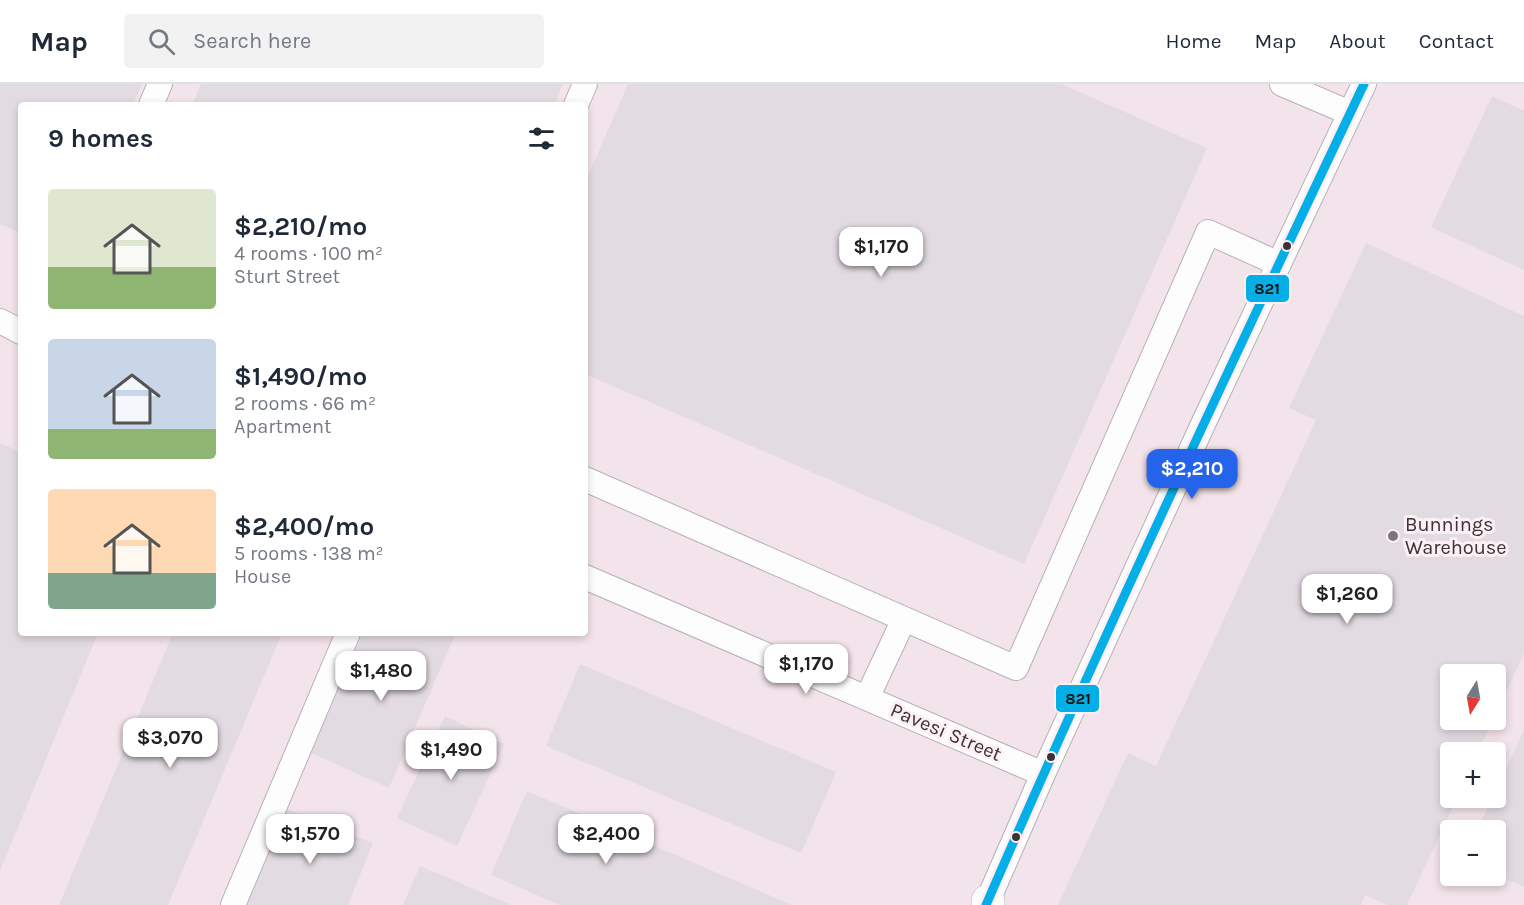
<!DOCTYPE html>
<meta charset="utf-8">
<style>
:root{--surface:#fff;--page:#f2f2f3;--text:#1f2937;--muted:#747a83;--line:#e0e1e3;--accent:#2563eb}
body{margin:0;font-family:Karla,sans-serif;background:var(--page);color:var(--text);height:100vh;display:flex;flex-direction:column;font-size:22px;white-space:nowrap}
*{box-sizing:border-box;margin:0}
p{font-size:20px;color:var(--muted)}
.icon{flex:none;width:33px;height:33px;fill:none;stroke:currentColor;stroke-width:2;stroke-linecap:round;stroke-linejoin:round}
.map{position:relative;flex:1;overflow:hidden}
.details{position:absolute;left:18px;top:18px;width:570px;height:534px;display:flex;flex-direction:column;background:var(--surface);border-radius:6px;box-shadow:0 3px 9px #0003}
.details>*{flex:none}
.needle{width:39px;rotate:191deg}
.controls{position:absolute;left:1440px;top:580px;display:grid;gap:12px}
.controls a{display:grid;place-items:center;width:66px;height:66px;border-radius:6px;background:var(--surface);box-shadow:0 3px 9px #0003;font-size:30px}
.price{position:absolute;translate:-50% -51px;padding:0 14px;border-radius:12px;background:#fff;color:#222;font-size:20px;line-height:39px;filter:drop-shadow(0 2px 3px #0008)}
.price::after{content:'';position:absolute;left:50%;top:36px;width:18px;height:14px;margin-left:-9px;background:inherit;clip-path:polygon(0 0,100% 0,50% 100%)}
.price.active{background:var(--accent);color:#fff}
ul{padding:0;list-style:none}
li{display:flex;align-items:center;gap:18px;height:150px;padding:0 30px}
li span{display:grid;place-items:center;flex:none;width:168px;height:120px;border-radius:6px;color:#555}
li>.icon{margin-inline-start:auto}
span .icon{width:72px;height:72px;fill:#fffc;stroke-width:1}
li b{font-size:26px}
h2{display:flex;justify-content:space-between;align-items:center;height:72px;padding:0 30px;font-size:26px}
header{display:flex;align-items:center;gap:36px;box-sizing:border-box;height:84px;padding:0 30px;background:var(--surface);border-bottom:2px solid var(--line)}
header strong{font-size:28px}
nav{display:flex;gap:33px;margin-inline-start:auto;font-size:21px}
.search{width:420px;height:54px;background:var(--page);display:flex;align-items:center;gap:15px;box-sizing:border-box;padding:0 21px;border-radius:6px;color:var(--muted);font-size:22px}
.map>svg:first-child{display:block}
.built{fill:#f3e3ea;fill-rule:evenodd}
.building{fill:#e3dbe2}
.lines{fill:none;stroke-linecap:round;stroke-linejoin:round}
.minor-casing{stroke:#b6b1b3;stroke-width:26}
.highway-casing{stroke:#b6b1b3;stroke-width:34}
.minor{stroke:#fefdfe;stroke-width:24}
.highway{stroke:#fefdfe;stroke-width:33}
.bus-1-casing{stroke:#feeff5;stroke-width:14}
.bus-1{stroke:#03afe6;stroke-width:9}
.bus-dot{fill:#3a3436;stroke:#feeff5;stroke-width:2}
.poi-dot{fill:#7d7679;stroke:#feeff5;stroke-width:2}
.labels{text-anchor:middle;dominant-baseline:central;stroke-width:6;stroke-linejoin:round;paint-order:stroke}
.poi-label{font-size:20px;fill:#3a3436;stroke:#feeff5;text-anchor:start}
.street-label{font-size:20px;fill:#3a3436;stroke:#feeff5}
.line-badge{stroke:#feeff5;stroke-width:2}
.pale-badge-label{font-size:16px;text-anchor:middle;font-weight:bold;fill:#111}
</style>
<header>
<strong>Map</strong>
<div class="search"><svg class="icon" aria-label="search" viewBox="0 0 24 24"><circle cx="10" cy="10" r="6"/><path d="M15 15l6 6"/></svg>Search here</div>
<nav><a>Home</a><a>Map</a><a>About</a><a>Contact</a></nav>
</header>
<div class="map">
<svg width="1524" height="821" viewBox="0 0 1524 821">
<rect width="100%" height="100%" fill="#faf2f6"/>
<path class="built" d="M0 0H1524V821H0ZM21 21H585V549H21ZM1450 591H1496V636H1450ZM1450 669H1496V714H1450ZM1450 747H1496V792H1450Z"/>
<path class="building" d="M0 0H142L133 21H21V149L0 140Z
M201 0H563L554 21H192Z
M628 0H1061L1207 64 1024 480 585 290V99Z
M1492 12 1524 27V186L1431 143Z
M1366 159 1524 232V569L1496 630V591H1450V636H1493L1477 669H1450V714H1457L1407 821H1387L1365 811 1361 821H1058L1128 669 1156 682 1316 336 1289 324Z
M0 359 21 368V549H98L0 787Z
M173 549H282L168 821H59Z
M363 549H451L455 551 389 704 311 669Z
M580 580 836 688 801 769 546 662Z
M445 632 504 660 457 762 397 734Z
M1524 646V803L1496 790V747H1477L1492 714H1496V707Z
M527 707 792 821H560L491 791Z
M285 724 373 759 348 821H247Z
M420 782 511 821H403Z"/>
<g class="lines">
<defs>
<path id="minor" d="M1282 0 1350 29
M151 21 160 0
M576 21 585 0
M0 237 21 248
M585 395 1016 584 1208 148 1279 180
M585 493 1043 690
M867 614 904 535
M233 821 348 549
M986 821 1043 690 1204 338 1364 0"/>
<path id="highway" d="M988 821V817"/>
</defs>
<use href="#minor" class="minor-casing"/>
<use href="#highway" class="highway-casing"/>
<use href="#minor" class="minor"/>
<use href="#highway" class="highway"/>
<defs>
<path id="bus-1" d="M986 821C1106 545 1235 272 1364 0"/>
</defs>
<use href="#bus-1" class="bus-1-casing"/>
<use href="#bus-1" class="bus-1"/>
</g>
<g class="bus-dot">
<circle cx="1287" cy="162" r="5"/>
<circle cx="1051" cy="673" r="5"/>
<circle cx="1016" cy="753" r="5"/>
</g>
<circle class="poi-dot" cx="1393" cy="452" r="6"/>
<g class="labels">
<g class="poi-label">
<text x="1405" y="440">Bunnings<tspan x="1405" dy="23">Warehouse</tspan></text>
</g>
<g class="street-label">
<text transform="translate(946 648) rotate(23)">Pavesi Street</text>
</g>
</g>
<g class="line-badge">
<rect x="1245" y="190" width="45" height="29" rx="6" fill="#03afe6"/>
<rect x="1055" y="600" width="45" height="29" rx="6" fill="#03afe6"/>
</g>
<g class="pale-badge-label">
<text x="1267" y="210">821</text>
<text x="1078" y="620">821</text>
</g>
</svg>
<div class="controls">
<a><svg class="needle" viewBox="-14 -14 28 28"><path d="M0-13l5 13h-10z" fill="#e53935"/><path d="M0 13l5-13h-10z" fill="#747a83"/></svg></a>
<a>+</a>
<a>−</a>
</div>
<b class="price" style="left:881px;top:194px">$1,170</b>
<b class="price active" style="left:1192px;top:416px">$2,210</b>
<b class="price" style="left:1347px;top:541px">$1,260</b>
<b class="price" style="left:806px;top:611px">$1,170</b>
<b class="price" style="left:381px;top:618px">$1,480</b>
<b class="price" style="left:170px;top:685px">$3,070</b>
<b class="price" style="left:451px;top:697px">$1,490</b>
<b class="price" style="left:310px;top:781px">$1,570</b>
<b class="price" style="left:606px;top:781px">$2,400</b>
<section class="details">
<h2>9 homes<svg class="icon" aria-label="filters" viewBox="0 0 24 24"><path d="M4 7h16M4 17h16"/><circle cx="9" cy="7" r="2"/><circle cx="15" cy="17" r="2"/></svg></h2>
<ul>
<li><span style="background:linear-gradient(#dfe7d0 65%,#8fb573 0)"><svg class="icon" aria-label="home" viewBox="0 0 24 24"><path d="M3 11l9-7 9 7M6 9v11h12V9"/></svg></span><div><b>$2,210/mo</b><p>4 rooms · 100 m²</p><p>Sturt Street</p></div></li>
<li><span style="background:linear-gradient(#c9d6e8 75%,#8fb573 0)"><svg class="icon" aria-label="home" viewBox="0 0 24 24"><path d="M3 11l9-7 9 7M6 9v11h12V9"/></svg></span><div><b>$1,490/mo</b><p>2 rooms · 66 m²</p><p>Apartment</p></div></li>
<li><span style="background:linear-gradient(#ffd9b3 70%,#7fa58c 0)"><svg class="icon" aria-label="home" viewBox="0 0 24 24"><path d="M3 11l9-7 9 7M6 9v11h12V9"/></svg></span><div><b>$2,400/mo</b><p>5 rooms · 138 m²</p><p>House</p></div></li>
</ul>
</section>
</div>
